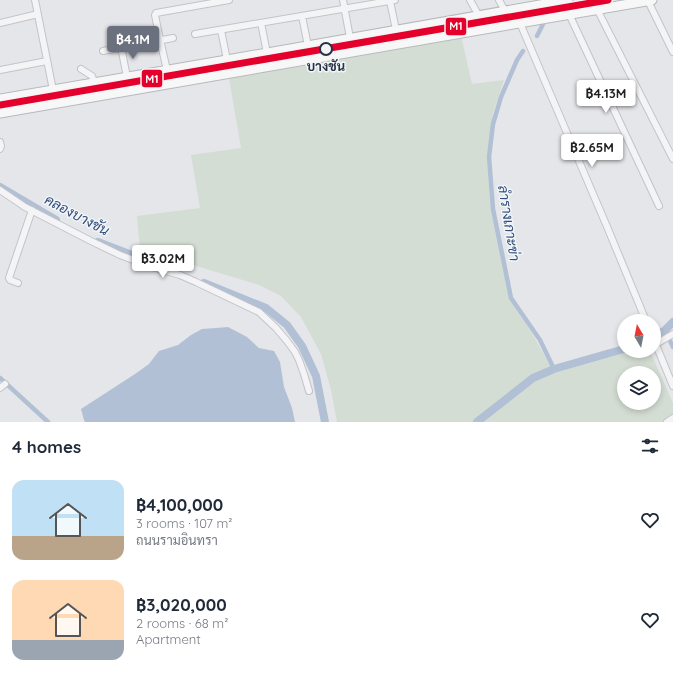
<!DOCTYPE html>
<meta charset="utf-8">
<style>
:root{--surface:#fff;--page:#f2f2f3;--text:#1f2937;--muted:#747a83;--accent:#6a707e}
body{margin:0;font-family:Quicksand,Sarabun,sans-serif;background:var(--page);color:var(--text);height:100vh;display:flex;flex-direction:column;font-size:15px;white-space:nowrap}
*{box-sizing:border-box;margin:0}
p{font-size:13px;color:var(--muted)}
.icon{flex:none;width:22px;height:22px;fill:none;stroke:currentColor;stroke-width:2;stroke-linecap:round;stroke-linejoin:round}
.map{position:relative;height:422px;overflow:hidden}
.details{display:flex;flex-direction:column;background:var(--surface);flex:1}
.details>*{flex:none}
.needle{width:26px;rotate:350deg}
.tools{position:absolute;left:617px;top:314px;display:grid;gap:8px}
.tools a{display:grid;place-items:center;width:44px;height:44px;border-radius:50%;background:var(--surface);box-shadow:0 2px 6px #0003;font-size:20px}
.price{position:absolute;translate:-50% -34px;padding:0 9px;border-radius:4px;background:#fff;color:#222;font-size:13px;line-height:26px;filter:drop-shadow(0 1px 2px #0008)}
.price::after{content:'';position:absolute;left:50%;top:24px;width:12px;height:9px;margin-left:-6px;background:inherit;clip-path:polygon(0 0,100% 0,50% 100%)}
.price.current{background:var(--accent);color:#fff}
ul{padding:0;list-style:none}
li{display:flex;align-items:center;gap:12px;height:100px;padding:0 12px}
li span{display:grid;place-items:center;flex:none;width:112px;height:80px;border-radius:12px;color:#555}
li>.icon{margin-inline-start:auto}
span .icon{width:48px;height:48px;fill:#fffc;stroke-width:1}
li b{font-size:17px}
h2{display:flex;justify-content:space-between;align-items:center;height:48px;padding:0 12px;font-size:17px}
.map>svg:first-child{display:block}
.green{fill:#d4ddd4;fill-rule:evenodd}
.water{fill:#b2c0d5}
.lines{fill:none;stroke-linecap:round;stroke-linejoin:round}
.canal{stroke:#b2c0d5;stroke-width:4.5}
.river{stroke:#b2c0d5;stroke-width:8}
.minor-casing{stroke:#c2c4c7;stroke-width:8}
.highway-casing{stroke:#b6b9be;stroke-width:11}
.minor{stroke:#f4f4f6;stroke-width:6}
.highway{stroke:#f7f7f8;stroke-width:9}
.metro-1-casing{stroke:#f2f5f8;stroke-width:10}
.metro-1{stroke:#e4002b;stroke-width:7}
.stop-dot{fill:#f2f5f8;stroke:#293144;stroke-width:2}
.labels{text-anchor:middle;dominant-baseline:central;stroke-width:3;stroke-linejoin:round;paint-order:stroke}
.stop-label{font-size:13px;font-weight:bold;fill:#293144;stroke:#f2f5f8}
.water-label{font-size:14px;font-style:italic;fill:#324d7a;stroke:#f2f5f8}
.line-badge{stroke:#f2f5f8;stroke-width:1.5}
.badge-label{font-size:11px;text-anchor:middle;font-weight:bold;fill:#fff}
</style>
<div class="map">
<svg width="673" height="422" viewBox="0 0 673 422">
<rect width="100%" height="100%" fill="#e4e6e9"/>
<path class="green" d="M461 36 472 84 504 80 493 113 487 160 491 210 498 240 509 298 532 333 554 373 632 351H650L673 403V415L665 422H337L331 390 321 354 301 317 281 296 259 285 140 249 137 216 200 208 191 155 241 148 229 78ZM624 373H654V403H624Z"/>
<path class="water" d="M228 327 247 337 259 348 274 351 280 362 284 387 292 408 295 422H85L84 420 81 409 135 374 149 364 159 351 178 345 191 335 202 329 216 328Z"/>
<g class="lines">
<path class="canal" d="M537 36 543 24
M523 51 517 60 501 97 493 124 489 157 493 209 511 298 540 340 554 369
M665 330 673 347
M0 378 48 422"/>
<path class="river" d="M0 187 56 220
M98 242 171 270
M204 283 266 308 287 325 302 346 316 376 325 422
M654 337 665 330 673 322
M477 422 533 378 554 369 624 349"/>
<defs>
<path id="minor" d="M35 0 53 90
M343 0 350 38
M470 0 479 16
M499 0 505 11
M390 1 396 30
M648 1 673 52
M597 9 673 159
M569 14 659 206
M302 16 308 46
M0 23 38 14
M261 23 267 53
M520 23 608 229 646 321
M221 30 227 60
M195 34 395 0
M121 47 127 77
M103 51 173 38
M81 69 92 76 94 82
M0 70 47 61
M167 70 160 40 155 15 156 13 229 0
M0 142 1 146 0 149
M0 190 25 207 91 241 120 255 149 266 180 275 196 282 259 312 276 328 287 341 295 352 299 360 304 374 309 391
M18 283 10 280 9 278 32 210
M654 340 673 386
M656 344 673 334
M0 388 5 384
M667 422 673 418"/>
<path id="highway" d="M0 99 227 60 568 0
M0 113 652 0"/>
</defs>
<use href="#minor" class="minor-casing"/>
<use href="#highway" class="highway-casing"/>
<use href="#minor" class="minor"/>
<use href="#highway" class="highway"/>
<defs>
<path id="metro-1" d="M0 105 608 0"/>
</defs>
<use href="#metro-1" class="metro-1-casing"/>
<use href="#metro-1" class="metro-1"/>
</g>
<circle class="stop-dot" cx="326" cy="49" r="6"/>
<g class="labels">
<g class="stop-label">
<text x="326" y="66">บางชัน</text>
</g>
<g class="water-label">
<text transform="translate(77 215) rotate(28)">คลองบางชัน</text>
<text transform="translate(509 223) rotate(81)">ลำรางเกาะข่า</text>
</g>
</g>
<g class="line-badge">
<rect x="445" y="17" width="22" height="19" rx="4" fill="#e4002b"/>
<rect x="141" y="69" width="22" height="19" rx="4" fill="#e4002b"/>
</g>
<g class="badge-label">
<text x="456" y="30">M1</text>
<text x="152" y="83">M1</text>
</g>
</svg>
<div class="tools">
<a><svg class="needle" viewBox="-14 -14 28 28"><path d="M0-13l5 13h-10z" fill="#e53935"/><path d="M0 13l5-13h-10z" fill="#747a83"/></svg></a>
<a><svg class="icon" aria-label="layers" viewBox="0 0 24 24"><path d="M12 4l9 5-9 5-9-5zM3 14l9 5 9-5"/></svg></a>
</div>
<b class="price current" style="left:133px;top:60px">฿4.1M</b>
<b class="price" style="left:606px;top:114px">฿4.13M</b>
<b class="price" style="left:592px;top:168px">฿2.65M</b>
<b class="price" style="left:163px;top:279px">฿3.02M</b>
</div>
<section class="details">
<h2>4 homes<svg class="icon" aria-label="filters" viewBox="0 0 24 24"><path d="M4 7h16M4 17h16"/><circle cx="9" cy="7" r="2"/><circle cx="15" cy="17" r="2"/></svg></h2>
<ul>
<li><span style="background:linear-gradient(#bfe0f5 70%,#b9a48a 0)"><svg class="icon" aria-label="home" viewBox="0 0 24 24"><path d="M3 11l9-7 9 7M6 9v11h12V9"/></svg></span><div><b>฿4,100,000</b><p>3 rooms · 107 m²</p><p>ถนนรามอินทรา</p></div><svg class="icon" aria-label="heart" viewBox="0 0 24 24"><path d="M12 20l-8-8c-3-5 5-10 8-4 3-6 11-1 8 4z"/></svg></li>
<li><span style="background:linear-gradient(#ffd9b3 75%,#9aa5b1 0)"><svg class="icon" aria-label="home" viewBox="0 0 24 24"><path d="M3 11l9-7 9 7M6 9v11h12V9"/></svg></span><div><b>฿3,020,000</b><p>2 rooms · 68 m²</p><p>Apartment</p></div><svg class="icon" aria-label="heart" viewBox="0 0 24 24"><path d="M12 20l-8-8c-3-5 5-10 8-4 3-6 11-1 8 4z"/></svg></li>
</ul>
</section>
